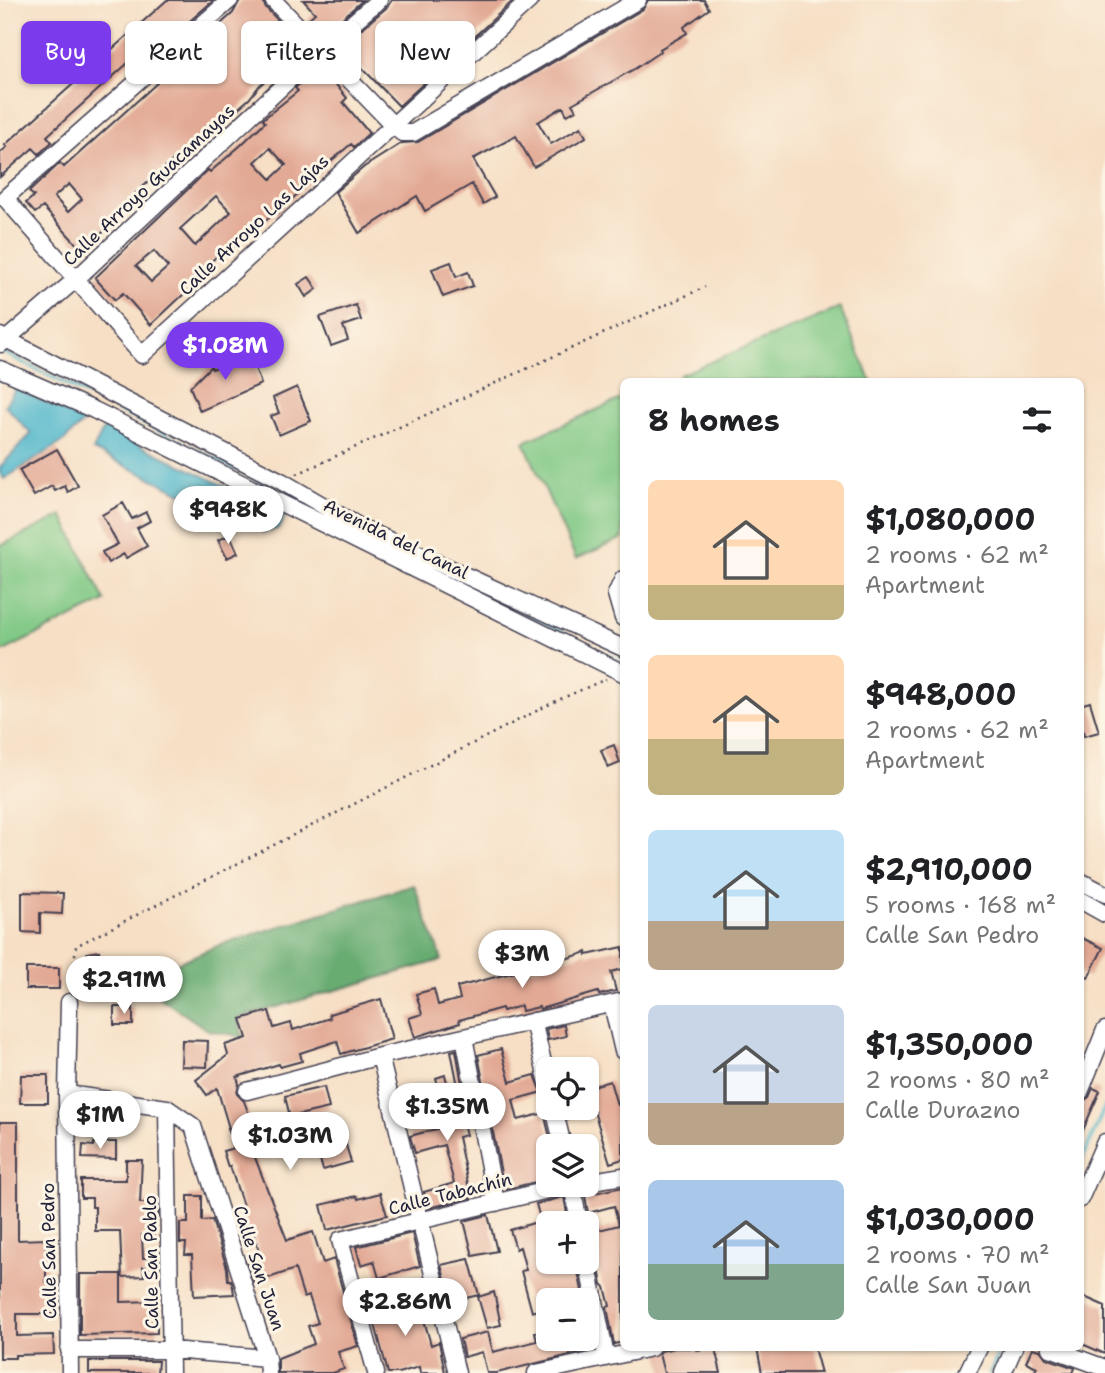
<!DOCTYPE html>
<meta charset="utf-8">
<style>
:root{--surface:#fff;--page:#f2f2f2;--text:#202124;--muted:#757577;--accent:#7c3aed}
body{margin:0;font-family:"Shantell Sans",sans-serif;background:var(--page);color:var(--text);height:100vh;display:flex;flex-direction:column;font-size:26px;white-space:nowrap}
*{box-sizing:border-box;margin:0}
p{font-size:23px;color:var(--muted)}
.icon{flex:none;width:38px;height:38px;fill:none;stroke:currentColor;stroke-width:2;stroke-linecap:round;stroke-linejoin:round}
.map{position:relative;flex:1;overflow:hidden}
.sheet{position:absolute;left:620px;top:378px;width:464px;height:973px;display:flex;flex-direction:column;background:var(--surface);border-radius:10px;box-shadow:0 2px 5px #0004}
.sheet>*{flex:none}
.hud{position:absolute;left:21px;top:21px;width:494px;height:63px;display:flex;gap:14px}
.tools{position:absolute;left:536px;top:1057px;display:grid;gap:14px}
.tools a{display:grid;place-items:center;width:63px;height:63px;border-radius:10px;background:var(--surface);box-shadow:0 2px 5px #0004;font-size:35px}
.price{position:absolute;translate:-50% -60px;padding:0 16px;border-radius:24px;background:#fff;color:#222;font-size:23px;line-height:46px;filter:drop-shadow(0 2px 4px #0008)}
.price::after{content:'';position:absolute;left:50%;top:42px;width:21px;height:16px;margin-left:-10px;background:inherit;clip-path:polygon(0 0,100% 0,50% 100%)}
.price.selected{background:var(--accent);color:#fff}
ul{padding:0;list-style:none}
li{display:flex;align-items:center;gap:21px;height:175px;padding:0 28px}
li span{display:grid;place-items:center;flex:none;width:196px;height:140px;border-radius:10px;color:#555}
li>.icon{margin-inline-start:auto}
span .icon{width:84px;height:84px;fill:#fffc;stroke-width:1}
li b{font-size:30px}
h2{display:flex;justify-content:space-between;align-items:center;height:84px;padding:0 28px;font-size:30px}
.tag{padding:0 24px;border-radius:10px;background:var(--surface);box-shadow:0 2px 5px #0004;font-size:24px;line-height:63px}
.tag.selected{background:var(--accent);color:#fff}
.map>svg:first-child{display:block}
.green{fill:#7fc884;stroke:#507560;stroke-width:2}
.forest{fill:#67ac72;stroke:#446756;stroke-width:2}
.water{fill:#4eb6cc;stroke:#386c84;stroke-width:2}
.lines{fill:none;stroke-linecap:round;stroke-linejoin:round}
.stream{stroke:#4eb6cc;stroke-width:3.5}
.building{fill:#e2a994;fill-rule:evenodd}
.minor-casing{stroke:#423e50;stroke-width:19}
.path{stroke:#423e50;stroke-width:2.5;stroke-dasharray:2 5;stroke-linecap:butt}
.minor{stroke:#fff;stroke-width:16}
.labels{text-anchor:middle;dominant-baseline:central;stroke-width:6;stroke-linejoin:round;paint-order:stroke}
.street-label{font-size:18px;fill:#22223b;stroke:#fcf5e5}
</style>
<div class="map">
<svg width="1105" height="1373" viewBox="0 0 1105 1373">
<rect width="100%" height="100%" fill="#fcf5e5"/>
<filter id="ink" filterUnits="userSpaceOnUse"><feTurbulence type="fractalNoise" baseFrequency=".0143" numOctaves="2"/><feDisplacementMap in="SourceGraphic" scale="14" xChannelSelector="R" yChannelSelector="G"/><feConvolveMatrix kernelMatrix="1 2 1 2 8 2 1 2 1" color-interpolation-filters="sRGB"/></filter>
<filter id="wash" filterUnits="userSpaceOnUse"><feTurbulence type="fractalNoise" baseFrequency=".00686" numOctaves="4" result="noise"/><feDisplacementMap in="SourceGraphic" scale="28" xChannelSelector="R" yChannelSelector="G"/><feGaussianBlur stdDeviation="1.57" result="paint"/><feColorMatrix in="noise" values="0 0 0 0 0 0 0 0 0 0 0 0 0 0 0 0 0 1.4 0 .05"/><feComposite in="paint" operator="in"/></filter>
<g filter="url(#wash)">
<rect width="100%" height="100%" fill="#f6dfc5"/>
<path class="green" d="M840 308 871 381H682L679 375Z
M623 398V538L576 559 524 442Z
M62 515 105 601 0 653V546Z"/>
<path class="forest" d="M414 885 442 960 238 1018 243 1037 208 1030 135 981 222 944Z"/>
<path class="water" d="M16 388 65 412 89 417 64 441 4 479 0 473V467L31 434 5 405Z
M104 428 285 515 279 528 264 533 93 450Z"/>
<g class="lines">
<path class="stream" d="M0 351 311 507
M471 587 623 662
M1080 1165 1105 1106
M990 1373 1001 1348"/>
</g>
<g id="blocks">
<path class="building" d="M167 0H214L154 52 148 45 47 136 52 142 39 154 33 148 0 177V153L7 147 5 145Z
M240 0H263L265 7 292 35 287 39 299 53 260 85 249 99 197 144 195 141 129 199 110 218 114 223 82 250 43 207 35 213 26 203 34 196 29 192 60 163 64 167 157 83 156 82 233 13ZM69 184 82 199 68 212 54 197Z
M303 0H363L323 35 308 19 315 13Z
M392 0H514L399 106 341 46 386 8Z
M648 0H704L709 9 684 27 687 33 660 49 661 51 636 68 572 104 576 110 567 115 563 107 538 122 551 144 581 127 586 137 534 167 516 136 473 159 495 197 483 204 472 184 425 211 417 196 359 233 335 192 364 167 402 143 418 142 643 9Z
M320 65 347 98 343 102 369 133 354 147 351 144 332 160 277 214 275 213 229 251 226 248 219 254 183 289 186 292 151 325 123 293 115 300 95 278 208 170 210 172 240 146 265 122 263 119 298 91 295 88ZM270 148 286 165 271 179 255 162ZM216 196 231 212 195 246 180 229ZM154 251 168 267 151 282 136 266Z
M451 262 456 277 468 272 473 286 443 297 432 269Z
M309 277 317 289 306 297 298 284Z
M356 305 361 320 343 326 348 340 331 346 320 317Z
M253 355 257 367 255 368 261 384 200 411 190 387 211 366 212 369Z
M297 387 311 421 279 435 271 416 279 413 273 398Z
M57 449 78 486 68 492 65 486 55 491 52 486 34 496 19 470Z
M123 503 132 519 146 512 150 521 137 528 147 546 126 558 124 554 108 563 102 552 118 544 102 515Z
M230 535 238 553 227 558 218 540Z
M1090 702 1099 732 1084 736 1083 730 1080 731V705Z
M614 745 620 763 608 768 601 750Z
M22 892 63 893 62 914 40 913V933L22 932Z
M1080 937 1103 948 1088 978 1080 974Z
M623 947V969L611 972 616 991 599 995 598 992 540 1009 539 1007 522 1011 521 1006 503 1011 502 1008 459 1020 460 1023 415 1037 409 1018 422 1014 416 994 434 989 438 1005 460 999 457 987 511 973 531 968V970L587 952V955Z
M99 951 101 964 88 966 87 953Z
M26 968H59V989H26Z
M381 999 392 1039 341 1054 337 1041 300 1053 302 1061 280 1067 279 1064 237 1077 239 1084 237 1094 244 1101 251 1120 248 1121 255 1140 249 1142 287 1240 313 1232 323 1263 334 1259 358 1346 338 1352 344 1369 333 1373H278V1358L314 1344 308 1326 318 1323 309 1296 304 1298 295 1269 254 1283 248 1264 262 1260 254 1236 245 1239 241 1226 246 1224 240 1207 243 1206 230 1166 228 1167 223 1151 234 1148 228 1128H229L217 1088 207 1095 196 1080 228 1055 225 1045 247 1038 241 1019 269 1011 274 1028 291 1023 293 1030 330 1018 329 1014Z
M114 1007H133V1025H114Z
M564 1025 566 1036 548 1040 546 1029Z
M182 1040 208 1041 207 1067 181 1066Z
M501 1049 510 1082 535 1075 542 1092 513 1100 518 1120 544 1113 552 1146H548V1179L507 1189 501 1173 478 1055Z
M456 1050 464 1095 451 1098 457 1122 462 1120 466 1135 458 1137 471 1198 428 1208 424 1192 454 1183 444 1145 415 1153 410 1136 440 1128 435 1106 443 1104 436 1078 445 1075 449 1089 458 1086 451 1051Z
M21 1075H48V1103H20Z
M610 1081 617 1105 623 1103V1159L610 1163 594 1111 567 1119 565 1108H586V1088Z
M324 1087 329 1108 290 1117 285 1096Z
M1093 1088 1100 1091 1080 1137V1107L1082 1102 1089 1097Z
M82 1107 101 1109V1121L82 1120Z
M0 1122H18V1240L46 1239V1282H59L57 1314H17V1336L53 1335 54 1354 15 1355V1358H0Z
M344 1138 351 1162 323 1170 316 1146Z
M104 1142H116V1159L82 1158 83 1145 94 1146V1143Z
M126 1160H142L140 1203H158V1218H154V1235H142L143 1258H159V1267H143L144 1276 122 1277 120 1231H95V1207H92V1198H81V1180H126Z
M623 1187V1342L614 1344 607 1307 610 1306 605 1287 602 1284 591 1232 619 1225 614 1206 588 1213 585 1195Z
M380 1193 387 1215 327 1230 321 1205 357 1196 358 1199Z
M188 1196H202V1221L212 1220 227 1268 228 1280H231L233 1287 234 1294 194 1296 192 1255H185L186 1243H180V1223H188Z
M564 1197 567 1214 548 1220V1223L541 1222 536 1204Z
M488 1215 497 1251 473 1256 464 1221Z
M540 1221 545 1240 542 1241 548 1262H576L584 1300H548V1339H586V1312L594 1349 497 1373H487L482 1352 464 1357 460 1339 488 1332 493 1352 537 1341 535 1332 542 1331 537 1310 532 1312 521 1271 526 1270 520 1247 516 1249 510 1230Z
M412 1233 420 1266 379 1278 374 1261 361 1265 356 1247Z
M469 1259 479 1295 461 1299 459 1293 454 1294 451 1282 446 1283 441 1265Z
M80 1274H121V1302L157 1301V1333L80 1335Z
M494 1292 501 1325 487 1328 478 1297Z
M399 1293 405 1313 421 1309 431 1345 439 1342 445 1373H420L419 1367 398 1373H388L369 1302Z
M1080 1295 1105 1306V1354L1080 1343Z
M675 1348H697V1350L715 1348 721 1373H664L659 1354 661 1351Z
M757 1348H814L821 1373H762Z
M1032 1348 1040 1350 1046 1358 1075 1368 1073 1373H1034L1037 1367 1026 1362Z
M89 1361H158L157 1373H89Z"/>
</g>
</g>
<g filter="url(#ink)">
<use href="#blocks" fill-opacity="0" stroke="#423e50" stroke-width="2"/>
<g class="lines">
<defs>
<path id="minor" d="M230 0 5 198 142 355 530 0
M273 0 392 124 402 133H413L638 0
M0 336 281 481 360 527 623 648
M1 344 75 280 320 51 379 0
M0 369 94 410 623 673
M623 579 616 594 623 618
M1080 881 1105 894
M1080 900 1105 914
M69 1002 67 1094 70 1373
M612 1004 623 1051
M533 1021 548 1083
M464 1037 496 1203
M380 1056 457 1373
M247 1091 380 1056 623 1001
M1080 1092 1105 1030
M67 1094 167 1108 193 1126 267 1358 268 1373
M167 1108 171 1373
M554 1108 563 1146
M586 1182 623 1176
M572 1185 579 1223
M1080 1199 1105 1142
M586 1257 606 1356
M1050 1348 1105 1368
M69 1350H171L267 1358
M376 1373 340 1240 569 1185
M536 1373 651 1348
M967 1373 979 1348
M1003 1373 1014 1348"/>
</defs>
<use href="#minor" class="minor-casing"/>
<path class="path" d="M297 474 705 287
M71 990 76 946 556 701 606 679"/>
<use href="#minor" class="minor"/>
</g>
</g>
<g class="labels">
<g class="street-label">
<text transform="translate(149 185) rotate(-43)">Calle Arroyo Guacamayas</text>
<text transform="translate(254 225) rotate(-43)">Calle Arroyo Las Lajas</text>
<text transform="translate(396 539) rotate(26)">Avenida del Canal</text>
<text transform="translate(450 1194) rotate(-14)">Calle Tabachín</text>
<text transform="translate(49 1251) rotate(-91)">Calle San Pedro</text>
<text transform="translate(151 1262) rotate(-91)">Calle San Pablo</text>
<text transform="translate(259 1268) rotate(72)">Calle San Juan</text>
</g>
</g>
</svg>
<div class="tools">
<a><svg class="icon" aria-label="locate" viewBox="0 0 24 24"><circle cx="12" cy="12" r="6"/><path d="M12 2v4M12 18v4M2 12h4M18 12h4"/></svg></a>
<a><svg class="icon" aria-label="layers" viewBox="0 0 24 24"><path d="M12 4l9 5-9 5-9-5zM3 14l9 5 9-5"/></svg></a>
<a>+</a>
<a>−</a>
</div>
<b class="price selected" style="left:225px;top:382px">$1.08M</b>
<b class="price" style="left:228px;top:546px">$948K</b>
<b class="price" style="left:522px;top:990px">$3M</b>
<b class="price" style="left:124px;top:1016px">$2.91M</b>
<b class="price" style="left:447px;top:1143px">$1.35M</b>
<b class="price" style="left:100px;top:1151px">$1M</b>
<b class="price" style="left:290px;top:1172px">$1.03M</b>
<b class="price" style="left:405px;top:1338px">$2.86M</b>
<div class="hud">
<a class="tag selected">Buy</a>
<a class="tag">Rent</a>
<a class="tag">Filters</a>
<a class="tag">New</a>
</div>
<section class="sheet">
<h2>8 homes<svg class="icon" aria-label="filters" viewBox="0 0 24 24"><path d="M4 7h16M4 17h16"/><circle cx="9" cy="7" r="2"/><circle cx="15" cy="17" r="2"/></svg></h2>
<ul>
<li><span style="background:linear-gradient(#ffd9b3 75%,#c2b280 0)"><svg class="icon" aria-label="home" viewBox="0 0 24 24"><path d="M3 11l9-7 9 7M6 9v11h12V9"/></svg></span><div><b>$1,080,000</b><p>2 rooms · 62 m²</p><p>Apartment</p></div></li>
<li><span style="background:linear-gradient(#ffd9b3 60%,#c2b280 0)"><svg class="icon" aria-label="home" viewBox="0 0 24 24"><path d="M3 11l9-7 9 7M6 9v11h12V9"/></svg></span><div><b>$948,000</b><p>2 rooms · 62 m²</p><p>Apartment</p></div></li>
<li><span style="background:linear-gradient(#bfe0f5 65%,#b9a48a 0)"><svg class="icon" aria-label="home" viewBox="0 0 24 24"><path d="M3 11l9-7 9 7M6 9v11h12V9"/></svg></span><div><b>$2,910,000</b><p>5 rooms · 168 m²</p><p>Calle San Pedro</p></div></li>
<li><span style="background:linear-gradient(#c9d6e8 70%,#b9a48a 0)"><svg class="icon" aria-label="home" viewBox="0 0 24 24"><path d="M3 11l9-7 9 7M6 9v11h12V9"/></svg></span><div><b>$1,350,000</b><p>2 rooms · 80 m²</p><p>Calle Durazno</p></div></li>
<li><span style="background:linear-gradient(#a9c7e8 60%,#7fa58c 0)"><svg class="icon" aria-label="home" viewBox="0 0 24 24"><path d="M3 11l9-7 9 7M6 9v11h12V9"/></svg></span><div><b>$1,030,000</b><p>2 rooms · 70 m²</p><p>Calle San Juan</p></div></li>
</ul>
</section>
</div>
